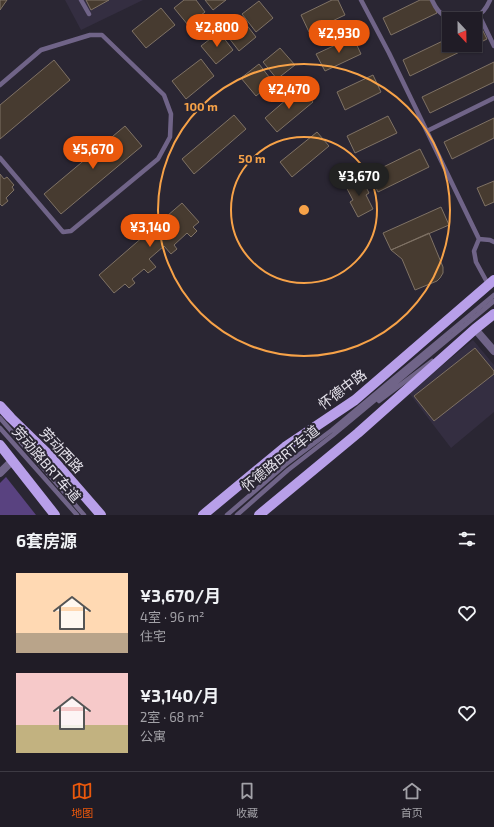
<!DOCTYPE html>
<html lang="zh">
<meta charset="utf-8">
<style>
:root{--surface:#201c26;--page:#2d2932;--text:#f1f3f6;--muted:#a2a1a7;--line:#3d3a43;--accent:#ea580c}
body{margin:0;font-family:"Exo 2","Noto Sans SC",sans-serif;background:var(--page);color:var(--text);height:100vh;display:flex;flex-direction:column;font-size:15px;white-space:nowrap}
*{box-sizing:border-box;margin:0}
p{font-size:13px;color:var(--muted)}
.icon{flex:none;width:22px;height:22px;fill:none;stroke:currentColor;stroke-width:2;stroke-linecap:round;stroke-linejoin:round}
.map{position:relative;height:515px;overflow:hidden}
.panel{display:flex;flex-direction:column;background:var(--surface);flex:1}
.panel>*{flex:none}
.needle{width:26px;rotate:158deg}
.buttons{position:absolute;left:442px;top:12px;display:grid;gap:8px}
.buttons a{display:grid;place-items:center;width:40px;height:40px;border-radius:0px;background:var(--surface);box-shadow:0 1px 3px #0004,0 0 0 1px var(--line);font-size:20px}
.price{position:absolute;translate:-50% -34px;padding:0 9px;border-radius:14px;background:var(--accent);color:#fff;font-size:13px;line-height:26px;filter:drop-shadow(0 1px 2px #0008)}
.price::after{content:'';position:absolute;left:50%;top:24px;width:12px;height:9px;margin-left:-6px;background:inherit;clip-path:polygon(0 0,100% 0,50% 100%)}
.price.active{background:#222;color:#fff}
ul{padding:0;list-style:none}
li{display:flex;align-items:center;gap:12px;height:100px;padding:0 16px}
li span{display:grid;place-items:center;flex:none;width:112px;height:80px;border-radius:0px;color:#555}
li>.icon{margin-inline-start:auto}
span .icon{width:48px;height:48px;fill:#fffc;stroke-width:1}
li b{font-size:17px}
h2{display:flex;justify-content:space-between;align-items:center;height:48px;padding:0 16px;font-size:17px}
.menu{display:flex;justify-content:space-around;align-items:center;height:56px;border-top:1px solid var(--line);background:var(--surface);font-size:11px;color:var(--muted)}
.menu a{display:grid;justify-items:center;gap:2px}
.menu .active{color:var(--accent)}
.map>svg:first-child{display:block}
.built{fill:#342e41}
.green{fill:#594280}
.building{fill:#473b30;stroke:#7f7265}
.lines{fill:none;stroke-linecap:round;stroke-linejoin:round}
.service{stroke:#706488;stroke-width:4.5}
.minor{stroke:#706488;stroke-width:8}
.primary{stroke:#b89fe9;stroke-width:10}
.ring{fill:none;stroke:#f7a248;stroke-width:2}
.labels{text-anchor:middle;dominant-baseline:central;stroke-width:4;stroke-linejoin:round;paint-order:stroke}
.street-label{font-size:14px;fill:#e4e1ea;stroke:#2a2633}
.centre{fill:#f7a248;stroke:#2a2633;stroke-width:2}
.ring-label{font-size:12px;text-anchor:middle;font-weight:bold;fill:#f7a248;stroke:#2a2633;stroke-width:4;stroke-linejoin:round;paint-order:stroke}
</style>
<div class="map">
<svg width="494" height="515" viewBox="0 0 494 515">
<rect width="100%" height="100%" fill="#2a2633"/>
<path class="built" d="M65 0H143L81 30Z
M473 340 494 365V412L451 448 409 393Z"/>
<path class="green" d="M6 477 36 515H0V483Z"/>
<path class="building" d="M0 0H7L0 10Z
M86 0H109L91 10Z
M184 0H196L205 12 188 25 174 8Z
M205 0H226L213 10Z
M332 0H338L345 15 309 32 301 15Z
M420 0H431L437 13 391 35 383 18Z
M259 1 273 18 256 32 242 14Z
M161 8 175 25 146 48 132 31Z
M242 19 256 37 239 51 225 33Z
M479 23 487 39 475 45V26Z
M219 32 233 50 216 64 201 46Z
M353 37 361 54 325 71 316 54Z
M449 38V45H474L410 76 403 60Z
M280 48 295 65 277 79 263 62Z
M201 59 214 76 186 99 172 81Z
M54 60 70 80 0 139V105Z
M494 62V82L430 113 422 97Z
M259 64 273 82 256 96 241 78Z
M373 75 381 92 345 110 337 92Z
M301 87 313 102 277 132 265 118Z
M234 115 246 129 194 174 182 159Z
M388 116 397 133 355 153 347 136Z
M494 118V138L452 159 444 142Z
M125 126 142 146 61 214 44 194Z
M317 132 329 146 292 177 280 162Z
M420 149 429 167 378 192 369 174Z
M0 174 4 179 7 177 14 185 12 187 14 190 6 198 8 201 2 206 0 204Z
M361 177 369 193 366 195 373 209 358 217 350 202 353 200 345 185Z
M494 181V202L485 206 477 188Z
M182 203 199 222 193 227 197 231 191 237 187 233 174 245 177 249 171 254 164 246 149 259 156 267 148 273 144 269 132 279 135 283 129 288 125 284 114 293 99 275Z
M441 207 449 225 391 250 383 233Z
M429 233 443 267V273L440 278 437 281 415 290 402 259 391 250Z
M475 348 494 371V374L434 421 414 396Z"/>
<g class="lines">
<path class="service" d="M81 0 89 14
M361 0 389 53 479 239
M432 0C436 9 440 14 449 19
M479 15 494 46
M473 19C482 14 486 9 490 0
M0 85 41 50 90 35H102L164 95 171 114 170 137 158 159 71 231 63 232 0 158
M427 131 494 98
M488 284 476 262 474 251 479 239 490 240 494 242
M379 401 432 361
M0 418 84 515
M0 428 77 515
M227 515 285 465 332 430 494 295
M237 515 288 470 333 435 494 301"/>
<path class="minor" d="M475 329 494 351
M0 473 12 461"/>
<path class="primary" d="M0 406 11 418 48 454 101 515
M0 445 55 515
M203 515 285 447 355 400 494 280
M259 515 358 433 475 329 494 314"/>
</g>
<g class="ring">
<circle cx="304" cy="210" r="73"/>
<circle cx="304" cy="210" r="146"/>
</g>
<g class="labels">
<g class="street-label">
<text transform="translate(342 389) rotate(-37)">怀德中路</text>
<text transform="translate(62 450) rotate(47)">劳动西路</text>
<text transform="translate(280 458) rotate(-39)">怀德路BRT车道</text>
<text transform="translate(47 464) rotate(49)">劳动路BRT车道</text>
</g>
</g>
<circle cx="304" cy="210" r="6" class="centre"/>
<g class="ring-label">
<text x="201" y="111">100 m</text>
<text x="252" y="163">50 m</text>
</g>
</svg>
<div class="buttons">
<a><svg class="needle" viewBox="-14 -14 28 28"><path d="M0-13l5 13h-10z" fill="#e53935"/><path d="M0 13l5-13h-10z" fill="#a2a1a7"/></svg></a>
</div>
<b class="price" style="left:217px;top:48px">¥2,800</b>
<b class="price" style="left:339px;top:54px">¥2,930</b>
<b class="price" style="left:289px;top:110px">¥2,470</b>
<b class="price" style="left:93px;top:170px">¥5,670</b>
<b class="price active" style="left:359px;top:197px">¥3,670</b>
<b class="price" style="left:150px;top:248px">¥3,140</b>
</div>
<section class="panel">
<h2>6套房源<svg class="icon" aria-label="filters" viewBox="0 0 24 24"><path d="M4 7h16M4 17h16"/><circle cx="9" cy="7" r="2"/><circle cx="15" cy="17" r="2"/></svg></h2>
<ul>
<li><span style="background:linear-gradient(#ffd9b3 75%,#b9a48a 0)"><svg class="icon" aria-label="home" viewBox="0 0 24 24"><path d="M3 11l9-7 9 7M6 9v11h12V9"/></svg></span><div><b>¥3,670/月</b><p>4室 · 96 m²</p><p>住宅</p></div><svg class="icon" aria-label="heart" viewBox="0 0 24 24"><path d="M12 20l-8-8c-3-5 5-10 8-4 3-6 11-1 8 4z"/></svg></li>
<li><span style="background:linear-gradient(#f6c9c9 65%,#c2b280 0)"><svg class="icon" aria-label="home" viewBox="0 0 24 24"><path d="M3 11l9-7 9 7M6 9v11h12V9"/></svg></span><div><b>¥3,140/月</b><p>2室 · 68 m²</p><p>公寓</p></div><svg class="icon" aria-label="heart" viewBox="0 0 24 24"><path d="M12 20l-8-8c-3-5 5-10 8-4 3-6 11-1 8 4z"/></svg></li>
</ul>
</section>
<nav class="menu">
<a class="active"><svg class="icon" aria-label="map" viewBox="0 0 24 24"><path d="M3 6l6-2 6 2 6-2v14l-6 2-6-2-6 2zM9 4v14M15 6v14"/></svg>地图</a>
<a><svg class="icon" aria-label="saved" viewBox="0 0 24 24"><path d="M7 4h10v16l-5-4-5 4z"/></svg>收藏</a>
<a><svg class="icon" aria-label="home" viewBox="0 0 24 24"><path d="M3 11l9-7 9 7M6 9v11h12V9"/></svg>首页</a>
</nav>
